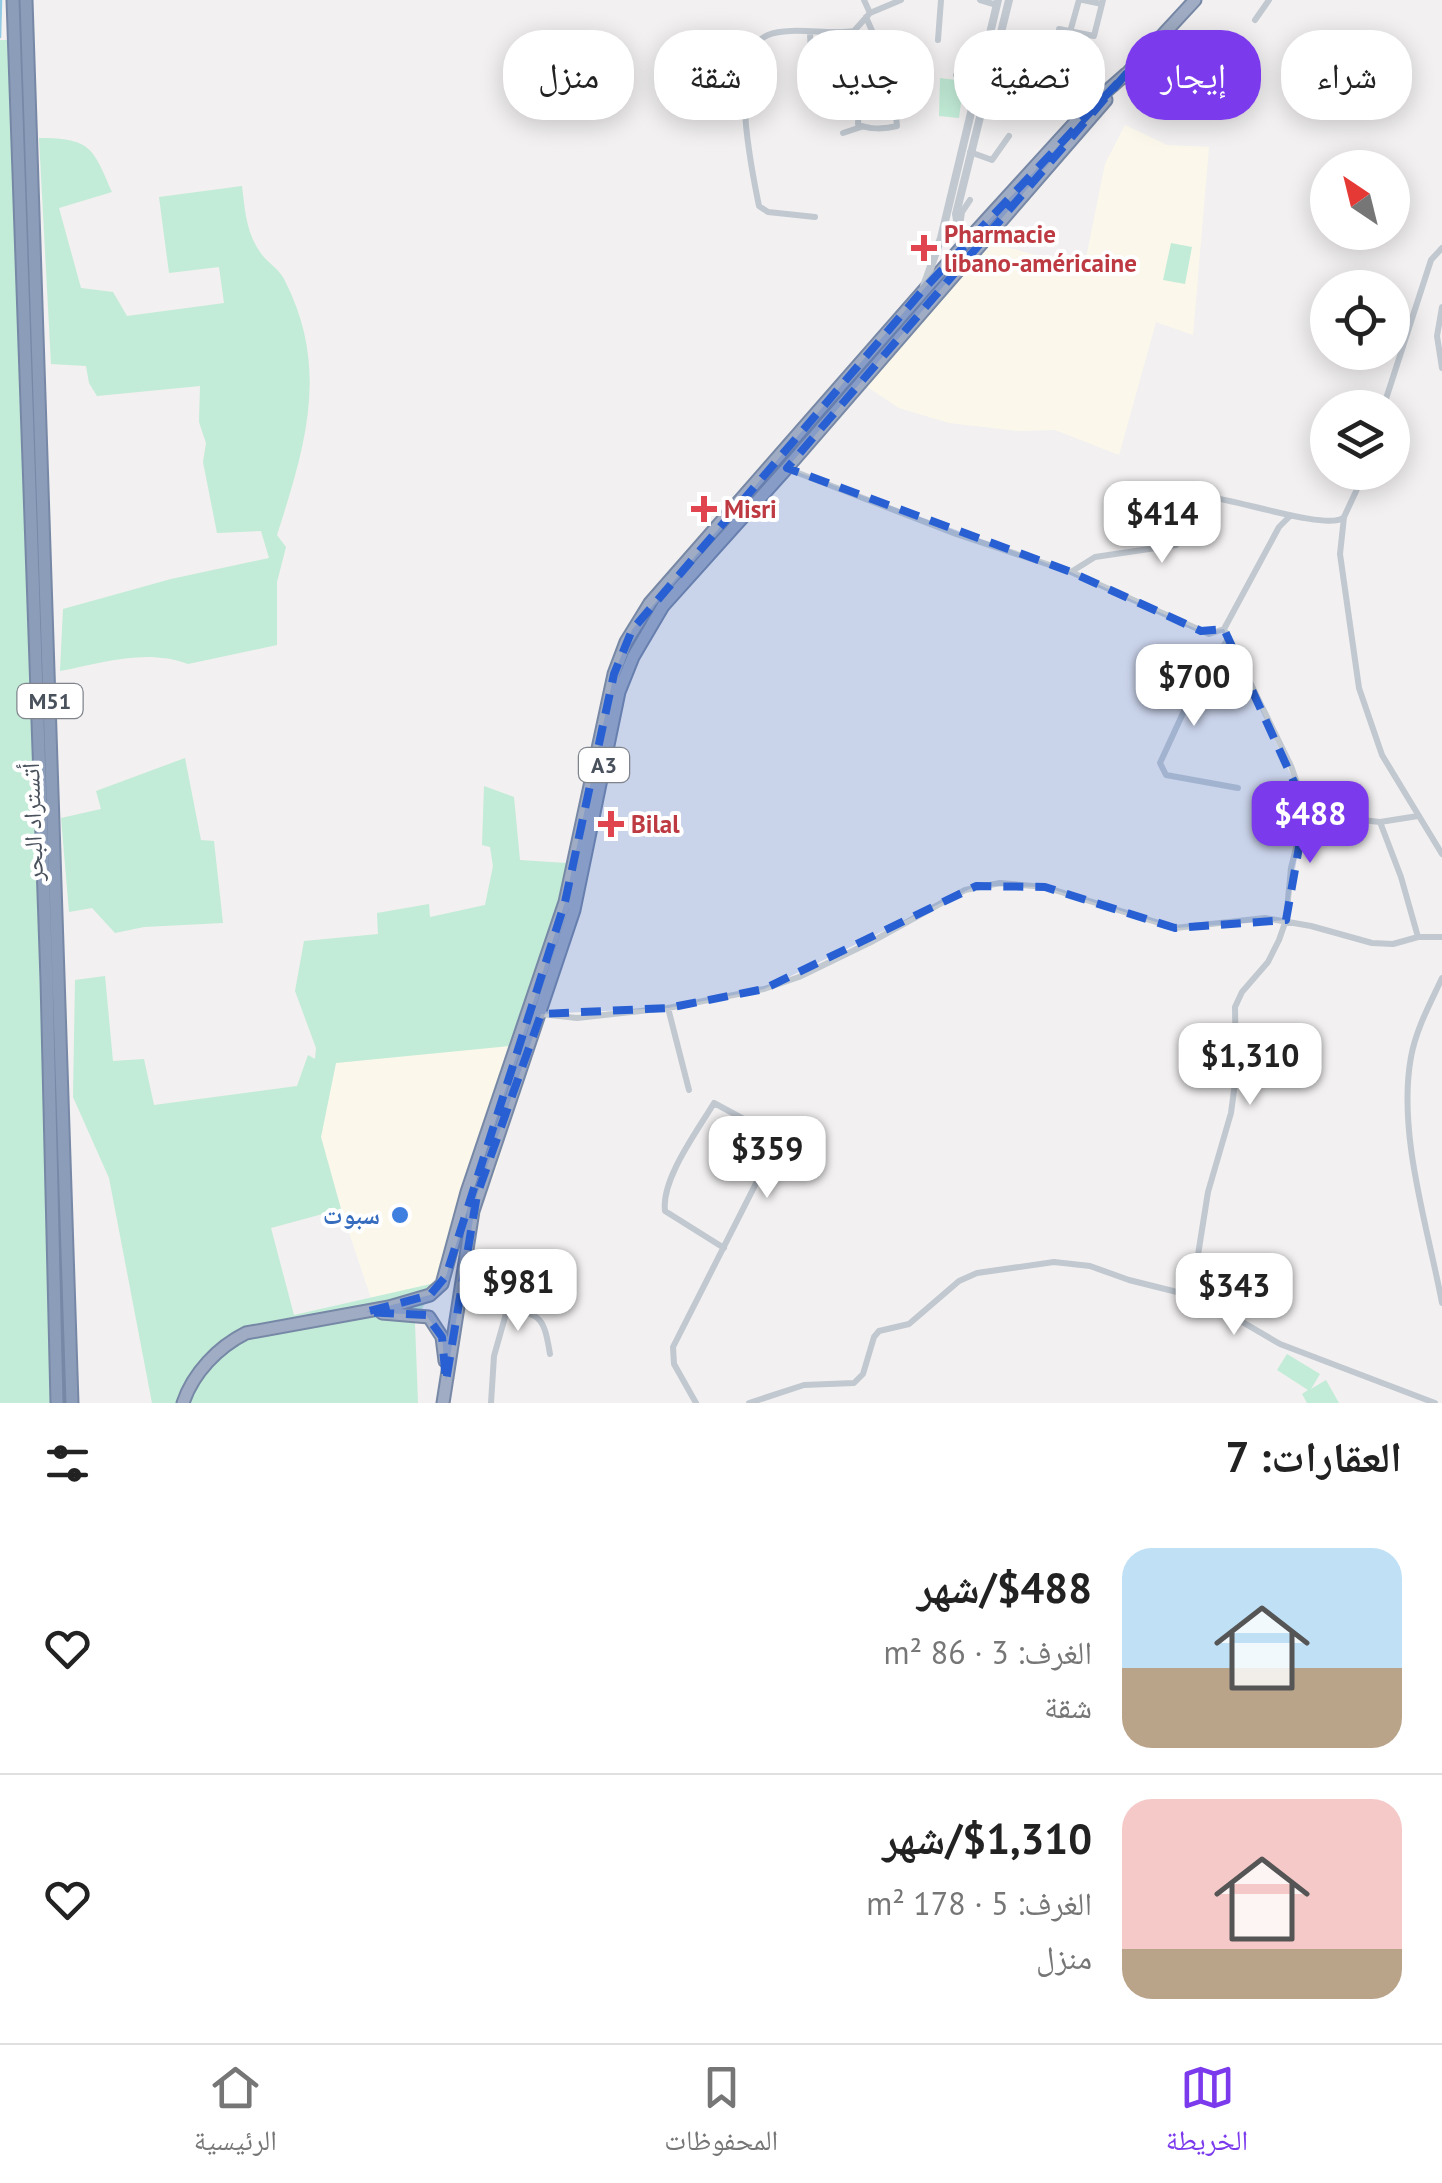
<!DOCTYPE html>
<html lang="ar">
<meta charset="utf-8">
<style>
:root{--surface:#fff;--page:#f2f2f2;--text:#222;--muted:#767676;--line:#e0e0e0;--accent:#7c3aed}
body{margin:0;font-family:"PT Sans","Noto Naskh Arabic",sans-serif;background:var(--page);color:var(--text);direction:rtl;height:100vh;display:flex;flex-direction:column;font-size:38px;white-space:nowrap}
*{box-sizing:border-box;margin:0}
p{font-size:32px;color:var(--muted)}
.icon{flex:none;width:55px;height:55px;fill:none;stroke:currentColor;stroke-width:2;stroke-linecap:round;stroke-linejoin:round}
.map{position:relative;height:1403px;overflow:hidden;direction:ltr}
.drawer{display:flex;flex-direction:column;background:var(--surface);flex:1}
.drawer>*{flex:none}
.banner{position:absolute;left:30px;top:30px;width:1382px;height:90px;direction:rtl;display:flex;gap:20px}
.needle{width:65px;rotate:325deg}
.buttons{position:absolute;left:1310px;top:150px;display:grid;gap:20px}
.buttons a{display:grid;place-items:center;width:100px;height:100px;border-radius:50%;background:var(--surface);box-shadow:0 5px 25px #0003;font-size:50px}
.price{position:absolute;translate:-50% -85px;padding:0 22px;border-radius:20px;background:#fff;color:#222;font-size:32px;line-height:65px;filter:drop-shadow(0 2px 5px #0008)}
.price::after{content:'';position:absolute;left:50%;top:60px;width:30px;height:22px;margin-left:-15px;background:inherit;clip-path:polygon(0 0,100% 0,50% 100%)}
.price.current{background:var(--accent);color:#fff}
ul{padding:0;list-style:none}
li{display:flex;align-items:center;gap:30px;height:250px;padding:0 40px}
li+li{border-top:2px solid var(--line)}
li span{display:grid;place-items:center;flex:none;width:280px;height:200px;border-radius:30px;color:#555}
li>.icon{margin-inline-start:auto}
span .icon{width:120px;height:120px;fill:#fffc;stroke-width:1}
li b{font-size:42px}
h2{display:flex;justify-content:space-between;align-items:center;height:120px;padding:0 40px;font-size:42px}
.tag{padding:0 35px;border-radius:40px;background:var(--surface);box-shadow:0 5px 25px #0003;font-size:35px;line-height:90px}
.tag.current{background:var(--accent);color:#fff}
.tabs{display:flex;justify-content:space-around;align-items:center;height:140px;border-top:2px solid var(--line);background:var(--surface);font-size:28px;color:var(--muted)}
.tabs a{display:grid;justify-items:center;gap:5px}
.tabs .current{color:var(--accent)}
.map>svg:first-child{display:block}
.commercial{fill:#fbf8eb}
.green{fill:#c2ecd7}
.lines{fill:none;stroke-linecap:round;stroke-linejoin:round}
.stream{stroke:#93cbe5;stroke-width:2.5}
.trunk-casing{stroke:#7788a6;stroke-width:15}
.motorway-casing{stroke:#7788a6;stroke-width:15}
.minor{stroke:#c1c8d0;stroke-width:6}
.tertiary{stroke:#c1c8d0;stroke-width:8}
.trunk{stroke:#9facc3;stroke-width:11}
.motorway{stroke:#8c9dba;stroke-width:11}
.marked{fill:#2860d3;fill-opacity:0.2;stroke:#2860d3;stroke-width:8;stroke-dasharray:20 12;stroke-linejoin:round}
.health-dot{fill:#e0444e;stroke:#fff;stroke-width:4}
.shop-dot{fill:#3f7fe0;stroke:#fff;stroke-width:4}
.labels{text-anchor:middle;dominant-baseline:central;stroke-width:8;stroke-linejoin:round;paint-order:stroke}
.shield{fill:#fff;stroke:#80858d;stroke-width:2.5}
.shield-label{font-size:22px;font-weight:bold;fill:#49515c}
.health-label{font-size:25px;font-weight:bold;fill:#be3a42;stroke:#fff;text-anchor:start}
.street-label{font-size:25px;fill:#49515c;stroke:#fff}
.shop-label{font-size:25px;font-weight:bold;fill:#366cbe;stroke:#fff;text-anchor:end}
</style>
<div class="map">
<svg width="1442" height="1403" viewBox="0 0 1442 1403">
<rect width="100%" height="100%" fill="#f2f0f0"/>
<path class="commercial" d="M1125 125 1167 145 1209 147 1193 335 1156 322 1119 455 1055 430 1018 431 949 423 899 408 866 386 991 243 1084 268 1105 164Z
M520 1043 531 1044 495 1174 414 1323 435 1284 371 1298 341 1209 321 1137 336 1063Z"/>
<path class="green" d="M0 40H15L60 1275 71 1403H0Z
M940 78 964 81 959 118 939 116Z
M39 138C91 138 93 148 112 192L59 208 81 288 113 292 127 316 224 303 219 267 169 273 159 197 242 186C245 210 246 232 260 252 267 263 280 269 285 281 330 369 305 447 277 535L286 547 277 582V645L188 664C146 648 102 663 60 671L63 609 171 579 269 558 261 531 217 533 203 462 206 443 199 422 200 386 97 396 89 383 86 366 51 364Z
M1171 243 1192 247 1185 284 1163 280Z
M185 758 201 840 214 841 223 923 144 927 115 933 92 908 69 912 61 818 101 809 96 791Z
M484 786 514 797 520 860 566 863 589 868 531 1044 336 1063 321 1137 341 1209 271 1228 294 1315 435 1283 415 1323 418 1403H152L109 1178 73 1097 75 980 105 976 113 1061 144 1059 154 1105 297 1086 308 1055 315 1059 316 1048 295 991 304 941 378 934 377 913 429 904 430 917 485 905 493 866 490 847 482 845Z
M1287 1354 1320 1374 1311 1389 1326 1380 1339 1403H1307L1302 1394 1308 1390 1277 1370Z"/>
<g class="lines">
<path class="stream" d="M0 37 1 0"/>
<defs>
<path id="trunk" d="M1123 78 1195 0
M382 1313 429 1317 442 1337 445 1361
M183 1403C193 1373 218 1347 246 1333L389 1307 430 1295 442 1284 467 1192 565 902 614 674 626 642 650 603 968 240 1092 104 1126 74
M443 1403 473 1211 574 910 619 692 633 657 663 606 787 468 1106 100"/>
<path id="motorway" d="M13 0 47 980 57 1403
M26 0 72 1403"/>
</defs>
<use href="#trunk" class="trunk-casing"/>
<use href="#motorway" class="motorway-casing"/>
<path class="minor" d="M864 0 870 13
M980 0 997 5
M1083 0 1102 4 1103 0
M866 17 876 40 884 97 895 106 897 126C886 129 868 130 858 124L861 65 879 61
M1255 20 1269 0
M1059 29 1094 36 1102 4
M1070 32 1079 0
M810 33 811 55
M938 40 941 0
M849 57 865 62
M956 75 980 80
M843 133 861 127
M970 152 992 160 1009 136
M815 217 768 212 759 206C752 171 726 52 768 35 790 26 829 35 854 31L870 13 901 0
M960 226 962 212 970 200
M988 235 1019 244
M1442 307 1437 336 1442 368
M1383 408 1431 260 1442 248
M788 469 956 534 1071 572 1209 634 1224 629 1279 527 1289 517
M1365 472 1344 517 1340 554 1359 688 1382 755 1442 854
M1071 572 1095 557 1176 545 1187 535 1202 500 1207 497C1236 499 1325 530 1343 518
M1224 629 1291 766 1306 808 1318 815 1380 822 1401 877 1418 937
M1229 638 1196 685 1160 763 1166 775 1238 788
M1380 822 1418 816
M1442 978C1430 1004 1416 1029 1411 1057 1397 1133 1428 1228 1442 1303
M668 1008 689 1090
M541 1014 577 1018 668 1008 764 989 799 977 871 942 965 890 1000 883 1045 887 1175 928 1265 918 1311 926 1372 943 1393 944 1418 937H1442
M1185 1294 1197 1261 1208 1192 1231 1113 1236 1075 1235 1007 1242 992 1268 962 1279 940 1286 920 1291 868 1306 808
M507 1310C542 1313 544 1319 550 1354
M491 1403 494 1356 507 1310 510 1268
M696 1403 674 1364 673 1347 779 1138 714 1103C698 1130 661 1179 665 1211L724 1248
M749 1403 804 1385 854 1383 863 1374 874 1337 879 1331 909 1324 959 1281 977 1273 1054 1262 1090 1266 1129 1280 1201 1298 1280 1344 1435 1403"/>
<path class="tertiary" d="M968 240 959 232 956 214 1009 0
M924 286 941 238 998 0"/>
<use href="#trunk" class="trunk"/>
<use href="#motorway" class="motorway"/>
</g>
<path class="marked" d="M1126 74 787 468 1071 572 1201 631 1224 629 1306 808 1286 920 1175 928 1045 887 976 886 764 989 668 1008 541 1014 477 1195 446 1381 442 1337 426 1315 366 1312 430 1295 446 1276 565 902 614 674 632 630 922 291Z"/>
<g class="health-dot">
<path d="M919 233h10v10h10v10h-10v10h-10v-10h-10v-10h10z"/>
<path d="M699 494h10v10h10v10h-10v10h-10v-10h-10v-10h10z"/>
<path d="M606 809h10v10h10v10h-10v10h-10v-10h-10v-10h10z"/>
</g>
<circle class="shop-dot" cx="400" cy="1215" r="10"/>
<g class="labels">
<g class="shield">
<rect x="17.5" y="684" width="65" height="34" rx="8"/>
<rect x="579" y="748" width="50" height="34" rx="8"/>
</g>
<g class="shield-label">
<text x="50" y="701">M51</text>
<text x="604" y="765">A3</text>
</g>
<g class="health-label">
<text x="944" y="234">Pharmacie<tspan x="944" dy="29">libano-américaine</tspan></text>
<text x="724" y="509">Misri</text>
<text x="631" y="824">Bilal</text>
</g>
<g class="street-label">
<text transform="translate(32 822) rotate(-92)">أتستراد البحر</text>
</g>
<g class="shop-label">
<text x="380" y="1215">سبوت</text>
</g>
</g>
</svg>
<div class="buttons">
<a><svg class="needle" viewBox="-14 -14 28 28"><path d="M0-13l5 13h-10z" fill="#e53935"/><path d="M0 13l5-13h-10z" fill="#767676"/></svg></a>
<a><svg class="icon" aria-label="locate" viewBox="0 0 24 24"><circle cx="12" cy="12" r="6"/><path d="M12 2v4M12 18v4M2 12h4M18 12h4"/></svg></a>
<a><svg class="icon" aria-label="layers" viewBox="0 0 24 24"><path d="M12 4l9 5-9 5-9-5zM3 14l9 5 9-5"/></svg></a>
</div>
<b class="price" style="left:1162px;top:566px">$414</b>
<b class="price" style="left:1194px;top:729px">$700</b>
<b class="price current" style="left:1310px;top:866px">$488</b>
<b class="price" style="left:1250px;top:1108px">$1,310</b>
<b class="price" style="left:767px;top:1201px">$359</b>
<b class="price" style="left:518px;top:1334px">$981</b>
<b class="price" style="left:1234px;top:1338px">$343</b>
<div class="banner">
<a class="tag">شراء</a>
<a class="tag current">إيجار</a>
<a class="tag">تصفية</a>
<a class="tag">جديد</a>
<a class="tag">شقة</a>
<a class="tag">منزل</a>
</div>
</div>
<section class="drawer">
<h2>العقارات: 7<svg class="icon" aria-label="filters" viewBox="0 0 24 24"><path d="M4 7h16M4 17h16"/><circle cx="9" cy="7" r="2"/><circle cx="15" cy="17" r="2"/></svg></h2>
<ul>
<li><span style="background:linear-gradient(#bfe0f5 60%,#b9a48a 0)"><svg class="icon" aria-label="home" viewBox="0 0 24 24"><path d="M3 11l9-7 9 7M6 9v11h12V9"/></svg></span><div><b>$488/شهر</b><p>الغرف: 3 · 86 m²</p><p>شقة</p></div><svg class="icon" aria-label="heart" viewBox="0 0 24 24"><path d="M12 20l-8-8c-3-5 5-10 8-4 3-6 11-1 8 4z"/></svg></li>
<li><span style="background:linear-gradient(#f6c9c9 75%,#b9a48a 0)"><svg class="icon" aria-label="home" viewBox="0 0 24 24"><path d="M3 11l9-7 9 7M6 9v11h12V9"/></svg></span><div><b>$1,310/شهر</b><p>الغرف: 5 · 178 m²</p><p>منزل</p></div><svg class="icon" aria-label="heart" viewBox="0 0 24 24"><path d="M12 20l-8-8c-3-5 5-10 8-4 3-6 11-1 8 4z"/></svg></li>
</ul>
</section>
<nav class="tabs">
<a class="current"><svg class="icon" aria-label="map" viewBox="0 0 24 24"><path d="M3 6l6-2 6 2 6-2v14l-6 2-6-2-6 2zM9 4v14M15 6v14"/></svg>الخريطة</a>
<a><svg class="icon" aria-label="saved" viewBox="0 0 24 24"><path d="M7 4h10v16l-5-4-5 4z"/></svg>المحفوظات</a>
<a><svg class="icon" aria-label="home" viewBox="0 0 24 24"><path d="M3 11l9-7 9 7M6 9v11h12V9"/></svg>الرئيسية</a>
</nav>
